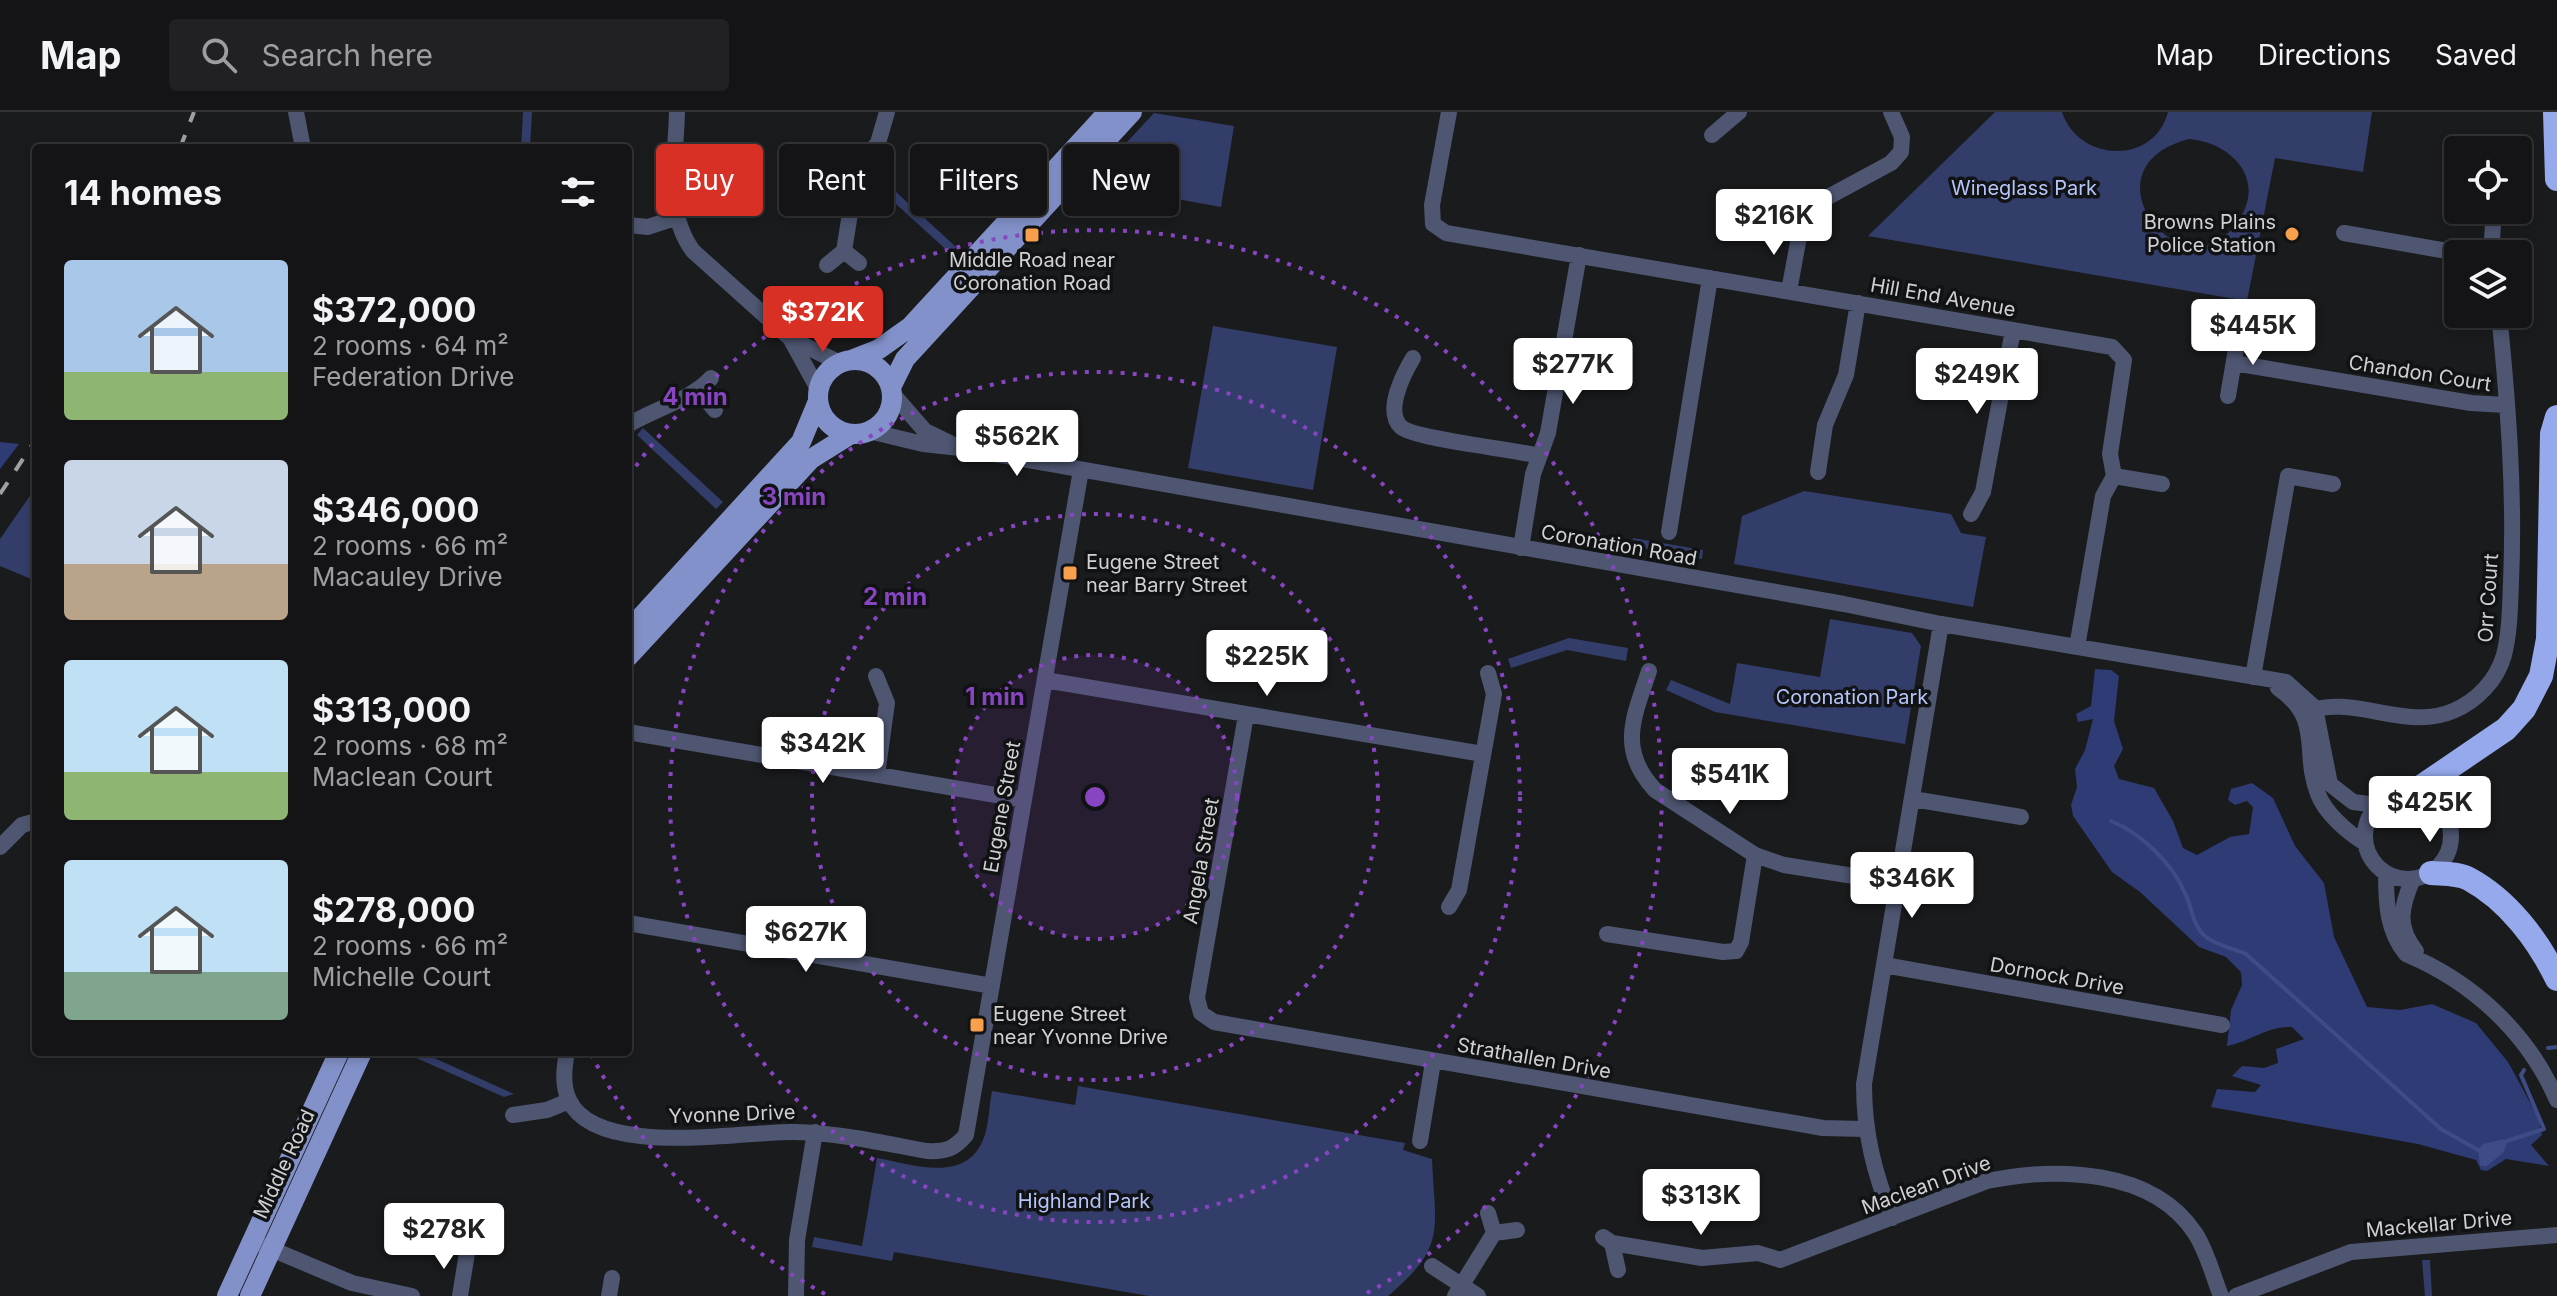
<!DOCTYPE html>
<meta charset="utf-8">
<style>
:root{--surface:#141416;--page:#212123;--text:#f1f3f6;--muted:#9d9ea1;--line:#333335;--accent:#d93025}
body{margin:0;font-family:Inter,sans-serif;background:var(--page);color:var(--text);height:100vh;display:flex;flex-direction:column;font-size:30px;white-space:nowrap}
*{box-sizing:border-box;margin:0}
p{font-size:26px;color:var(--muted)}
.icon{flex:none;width:44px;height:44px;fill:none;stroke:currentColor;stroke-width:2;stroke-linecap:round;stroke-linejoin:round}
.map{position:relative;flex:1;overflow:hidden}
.panel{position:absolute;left:32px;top:32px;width:600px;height:912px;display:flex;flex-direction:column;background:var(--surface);border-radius:8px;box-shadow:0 4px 12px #0003,0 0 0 2px var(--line)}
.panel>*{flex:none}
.banner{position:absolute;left:656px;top:32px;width:760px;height:72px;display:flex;gap:16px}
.controls{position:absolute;left:2444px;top:24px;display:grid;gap:16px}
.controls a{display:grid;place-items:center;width:88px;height:88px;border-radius:8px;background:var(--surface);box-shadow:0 4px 12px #0003,0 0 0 2px var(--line);font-size:40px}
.price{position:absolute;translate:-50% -68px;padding:0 18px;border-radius:8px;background:#fff;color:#222;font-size:26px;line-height:52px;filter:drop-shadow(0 2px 4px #0008)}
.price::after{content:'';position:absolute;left:50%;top:48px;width:24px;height:18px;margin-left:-12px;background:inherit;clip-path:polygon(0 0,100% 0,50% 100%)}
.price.current{background:var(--accent);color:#fff}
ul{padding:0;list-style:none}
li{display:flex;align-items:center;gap:24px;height:200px;padding:0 32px}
li span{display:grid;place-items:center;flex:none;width:224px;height:160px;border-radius:8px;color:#555}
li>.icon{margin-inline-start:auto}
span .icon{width:96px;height:96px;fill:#fffc;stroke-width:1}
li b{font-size:34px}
h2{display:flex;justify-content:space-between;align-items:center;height:96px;padding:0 32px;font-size:34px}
.tag{padding:0 28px;border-radius:8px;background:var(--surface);box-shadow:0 4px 12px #0003,0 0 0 2px var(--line);font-size:28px;line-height:72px}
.tag.current{background:var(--accent);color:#fff}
header{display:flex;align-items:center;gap:48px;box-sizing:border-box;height:112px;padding:0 40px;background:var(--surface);border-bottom:2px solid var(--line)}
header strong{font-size:38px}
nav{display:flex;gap:44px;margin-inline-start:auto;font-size:28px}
.search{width:560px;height:72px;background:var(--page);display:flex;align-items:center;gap:20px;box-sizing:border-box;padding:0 28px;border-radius:8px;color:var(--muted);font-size:30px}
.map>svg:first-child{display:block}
.green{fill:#333d69;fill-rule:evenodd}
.forest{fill:#2f3b75;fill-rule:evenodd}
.water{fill:#3e4b87}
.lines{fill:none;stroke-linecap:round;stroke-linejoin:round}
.stream{stroke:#3e4b87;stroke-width:4}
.minor{stroke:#4e5671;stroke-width:16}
.major{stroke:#8291c9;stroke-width:20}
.highway{stroke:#96a9ec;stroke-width:24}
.rail{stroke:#9fa0a2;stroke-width:4;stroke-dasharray:14 14;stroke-linecap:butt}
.ring{fill:none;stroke:#8845c2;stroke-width:4;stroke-dasharray:4 8}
.poi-dot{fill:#f8a04b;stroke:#111214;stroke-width:3}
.labels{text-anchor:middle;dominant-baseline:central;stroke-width:7;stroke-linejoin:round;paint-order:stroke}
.park-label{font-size:20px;fill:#b5c4fa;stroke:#111214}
.poi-label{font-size:20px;fill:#d1d1d3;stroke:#111214;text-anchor:start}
.street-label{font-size:20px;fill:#d1d1d3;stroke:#111214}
.centre{fill:#8845c2;stroke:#111214;stroke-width:4}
.ring-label{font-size:24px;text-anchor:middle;font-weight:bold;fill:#8845c2;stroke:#111214;stroke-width:7;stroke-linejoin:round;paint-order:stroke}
</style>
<header>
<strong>Map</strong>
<div class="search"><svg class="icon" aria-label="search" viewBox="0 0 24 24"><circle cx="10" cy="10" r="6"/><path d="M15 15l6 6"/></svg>Search here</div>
<nav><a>Map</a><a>Directions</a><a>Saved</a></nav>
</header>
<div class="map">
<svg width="2557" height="1184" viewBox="0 0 2557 1184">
<rect width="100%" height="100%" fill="#1a1b1d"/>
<path class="green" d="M523 0H532L530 36H521Z
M1995 0H2062C2078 50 2154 54 2168 0H2372L2363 60 2275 46 2247 189 1868 124ZM2189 27C2229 30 2266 65 2240 106 2187 193 2076 56 2189 27Z
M1154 1 1234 14 1221 95 1089 71Z
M870 56 956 135 951 142 864 63Z
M1213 214 1337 235 1313 378 1188 356Z
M643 316 723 390 716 397 637 323Z
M36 375V469L0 454V427Z
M1804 379 1951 402 1961 421 1986 425 1973 495 1734 452 1742 404Z
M1633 426 1703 438 1702 447 1632 434Z
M1830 507 1912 521 1921 534 1905 632 1715 600 1666 578 1671 568 1730 592 1737 551 1820 565Z
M1569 526 1628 536 1626 549 1567 538 1511 556 1508 547Z
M403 940H421L514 982 504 985Z
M1078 974 1405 1031 1403 1038 1432 1047C1435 1118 1447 1134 1388 1184H1149L894 1140 892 1149 812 1135 814 1125 862 1134 877 1046C911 1052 965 1072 983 1028 989 1014 989 994 992 979L1075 993Z
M2422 1148H2430L2432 1184H2425Z"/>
<path class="forest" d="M0 330 19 332 0 357Z
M2095 557 2111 558 2119 564 2114 609 2123 637 2114 654 2119 667 2154 676 2173 709 2183 736 2197 743 2230 725 2249 722 2253 695 2247 689 2235 693 2228 688 2231 677 2252 671 2273 686 2295 734 2324 771 2334 825 2367 895 2400 898 2432 892 2476 911 2508 950 2538 1005 2542 1023 2531 1033 2549 1054 2506 1047 2487 1059 2481 1058 2476 1048 2418 1032 2211 995 2217 977 2255 980 2261 973 2232 964 2242 954 2264 956 2278 951 2276 937 2304 927 2292 915C2268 914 2251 929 2227 934L2231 898 2242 873 2241 860 2226 845 2199 835 2140 780 2112 760 2073 704 2071 693 2077 675 2075 657 2085 638 2093 607 2078 610 2076 602 2091 594ZM2490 1031H2498L2504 1039 2486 1055 2480 1054Z"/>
<path class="water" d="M2504 1027 2507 1030 2504 1040 2486 1055 2480 1054 2478 1038 2483 1032Z"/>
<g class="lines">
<path class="stream" d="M2111 709C2141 721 2172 751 2185 781 2193 797 2191 812 2206 825 2216 833 2234 837 2246 842L2441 1017 2480 1039
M2548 936 2557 935
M2501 1031 2544 1017 2521 963 2524 958"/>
<path class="minor" d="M296 0 303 36
M677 0C676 47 664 100 693 139L790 226 818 277
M1449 0 1432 93 1433 112 1446 121 2112 235 2124 248 2110 342 2114 364 2103 384 2077 535
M1712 23 1739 0
M628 113 648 115 675 106
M2344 121 2464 142
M844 139 856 64 860 52 878 31 887 0
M2491 142 2494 98
M827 153 844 139 859 151
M1789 179 1804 98 1891 51 1901 40 1902 25 1891 0
M791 227 840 251
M1413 246C1404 261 1384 299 1401 315 1414 327 1513 337 1539 344
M2234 251 2471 291 2505 293
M699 279 715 298
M892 281 925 319 950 331
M2228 284 2239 219
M628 313C654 297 691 288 711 266
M869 319 923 332 960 336 1844 492 1941 512 2286 570 2315 596 2330 672 2353 690 2378 693
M1818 360 1825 313 1846 263 1858 191
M2114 364 2162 372
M1971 402 1983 380 2013 218
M1669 420 1710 166
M1521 436 1533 362 1548 321 1579 143
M1649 559C1634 605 1617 637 1655 678L1755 743 1784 753 1898 771
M876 564 887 591 877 663
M2253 565 2288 364 2333 372
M1045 568 1483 642
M2278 576C2324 608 2301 639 2318 682 2325 701 2348 721 2365 731
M2303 601C2353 580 2404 620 2453 599 2477 589 2497 568 2504 543 2510 519 2510 494 2511 470 2515 382 2508 290 2499 202
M1246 603 1197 886 1201 901 1214 910 1823 1016 1864 1017
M628 620 1024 688
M2365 724a43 43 0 1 1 86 0a43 43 0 1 1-86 0Z
M1913 687 2021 705
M0 735 22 713 36 709
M2386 761C2386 791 2387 819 2406 842 2473 870 2528 921 2557 988
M2413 767C2401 794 2396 815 2416 839
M1449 795 1459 778 1494 582 1488 561
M628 811 992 874
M1607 822 1723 840 1736 839 1741 830 1755 743
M1884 853 2222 913
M567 940C564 956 562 973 569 988 596 1047 743 1019 795 1020 839 1021 883 1031 927 1039 946 1040 954 1037 966 1023L1081 358
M513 1003 547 998 569 989
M1420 1029 1433 950
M1488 1101 1494 1121 1517 1118
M1892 1106C1874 1060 1864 1021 1864 972L1941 512
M1603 1125 1612 1131 1618 1158
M252 1129 352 1171 412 1184
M1612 1131 1702 1146 1758 1141 1780 1148 1987 1069C2056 1055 2152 1056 2195 1121 2207 1139 2213 1164 2221 1184
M1432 1154 1478 1184
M460 1184 467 1141
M609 1184 612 1166
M796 1184 797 1128 815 1020
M1455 1184 1494 1121
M2236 1184 2351 1140 2557 1123"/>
<path class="major" d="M818 285a37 37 0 1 1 74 0a37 37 0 1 1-74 0Z
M851 248 879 237 910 215 1108 0
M891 275 905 247 1132 0
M628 519 801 330 818 289
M628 545 811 347 851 322
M227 1184 339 940
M250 1184 362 940"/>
<path class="highway" d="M2555 0 2557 67
M2412 681 2506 617 2524 597 2541 564 2548 527 2552 322 2557 305
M2431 761C2443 762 2458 761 2469 767 2508 788 2538 828 2557 867"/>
<path class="rail" d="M180 36 194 0
M0 382 36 327"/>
</g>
<circle cx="1095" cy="685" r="142" fill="#8845c2" fill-opacity=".12"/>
<g class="ring">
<circle cx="1095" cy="685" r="142"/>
<circle cx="1095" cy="685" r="283"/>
<circle cx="1095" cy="685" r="425"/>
<path d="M825 1182A566 566 0 0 1 591 942M629 364A566 566 0 1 1 1365 1182"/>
</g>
<g class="poi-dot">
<circle cx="2292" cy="122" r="8"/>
<rect x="1024" y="115" width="16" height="16" rx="4"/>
<rect x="1062" y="453" width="16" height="16" rx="4"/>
<rect x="969" y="905" width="16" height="16" rx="4"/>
</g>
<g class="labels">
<g class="park-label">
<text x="2024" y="76">Wineglass Park</text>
<text x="1852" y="585">Coronation Park</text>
<text x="1084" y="1089">Highland Park</text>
</g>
<g class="poi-label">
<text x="2276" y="110" text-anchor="end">Browns Plains<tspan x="2276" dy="23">Police Station</tspan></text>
<text x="1032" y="148" text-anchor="middle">Middle Road near<tspan x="1032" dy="23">Coronation Road</tspan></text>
<text x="1086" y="450">Eugene Street<tspan x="1086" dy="23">near Barry Street</tspan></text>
<text x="993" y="902">Eugene Street<tspan x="993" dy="23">near Yvonne Drive</tspan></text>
</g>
<g class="street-label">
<text transform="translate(1943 185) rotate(10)">Hill End Avenue</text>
<text transform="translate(2420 261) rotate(9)">Chandon Court</text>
<text transform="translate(1619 433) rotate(10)">Coronation Road</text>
<text transform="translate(2488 486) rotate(-86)">Orr Court</text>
<text transform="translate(1002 695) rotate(-80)">Eugene Street</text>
<text transform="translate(1201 749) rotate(-80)">Angela Street</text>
<text transform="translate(2057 864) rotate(10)">Dornock Drive</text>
<text transform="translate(1534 946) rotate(10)">Strathallen Drive</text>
<text transform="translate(732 1002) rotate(-2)">Yvonne Drive</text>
<text transform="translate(284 1052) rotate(-65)">Middle Road</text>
<text transform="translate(1926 1073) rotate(-20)">Maclean Drive</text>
<text transform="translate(2439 1112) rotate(-5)">Mackellar Drive</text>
</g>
</g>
<circle cx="1095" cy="685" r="12" class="centre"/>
<g class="ring-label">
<text x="695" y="293">4 min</text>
<text x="794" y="393">3 min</text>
<text x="895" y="493">2 min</text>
<text x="995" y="593">1 min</text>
</g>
</svg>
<div class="controls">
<a><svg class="icon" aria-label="locate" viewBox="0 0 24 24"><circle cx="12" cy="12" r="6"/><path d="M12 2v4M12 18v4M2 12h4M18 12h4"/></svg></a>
<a><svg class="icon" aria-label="layers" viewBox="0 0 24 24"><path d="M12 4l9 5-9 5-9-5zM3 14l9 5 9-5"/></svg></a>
</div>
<b class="price" style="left:1774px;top:145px">$216K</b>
<b class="price current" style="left:823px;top:242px">$372K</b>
<b class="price" style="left:2253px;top:255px">$445K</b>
<b class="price" style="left:1573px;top:294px">$277K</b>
<b class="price" style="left:1977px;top:304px">$249K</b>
<b class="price" style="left:1017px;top:366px">$562K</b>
<b class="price" style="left:1267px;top:586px">$225K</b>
<b class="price" style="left:823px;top:673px">$342K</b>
<b class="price" style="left:1730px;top:704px">$541K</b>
<b class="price" style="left:2430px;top:732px">$425K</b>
<b class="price" style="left:1912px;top:808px">$346K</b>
<b class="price" style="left:806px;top:862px">$627K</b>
<b class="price" style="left:1701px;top:1125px">$313K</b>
<b class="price" style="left:444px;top:1159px">$278K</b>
<div class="banner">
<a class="tag current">Buy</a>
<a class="tag">Rent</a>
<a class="tag">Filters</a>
<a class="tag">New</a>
</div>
<section class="panel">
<h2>14 homes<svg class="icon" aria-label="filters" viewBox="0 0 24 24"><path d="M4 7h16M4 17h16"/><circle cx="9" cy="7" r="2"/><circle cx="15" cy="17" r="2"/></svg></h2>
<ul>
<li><span style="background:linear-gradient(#a9c7e8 70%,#8fb573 0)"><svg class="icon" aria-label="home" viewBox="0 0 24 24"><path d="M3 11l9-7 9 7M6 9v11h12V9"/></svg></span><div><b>$372,000</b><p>2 rooms · 64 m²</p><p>Federation Drive</p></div></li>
<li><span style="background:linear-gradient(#c9d6e8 65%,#b9a48a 0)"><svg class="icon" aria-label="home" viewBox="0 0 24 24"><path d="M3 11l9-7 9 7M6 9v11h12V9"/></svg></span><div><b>$346,000</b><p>2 rooms · 66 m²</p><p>Macauley Drive</p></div></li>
<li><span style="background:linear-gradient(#bfe0f5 70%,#8fb573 0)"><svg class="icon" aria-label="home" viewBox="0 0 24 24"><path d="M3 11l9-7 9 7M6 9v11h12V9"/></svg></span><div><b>$313,000</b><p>2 rooms · 68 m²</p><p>Maclean Court</p></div></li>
<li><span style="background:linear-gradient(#bfe0f5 70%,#7fa58c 0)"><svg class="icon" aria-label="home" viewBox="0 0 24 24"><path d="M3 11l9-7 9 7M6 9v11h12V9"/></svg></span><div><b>$278,000</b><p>2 rooms · 66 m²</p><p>Michelle Court</p></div></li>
</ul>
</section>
</div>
